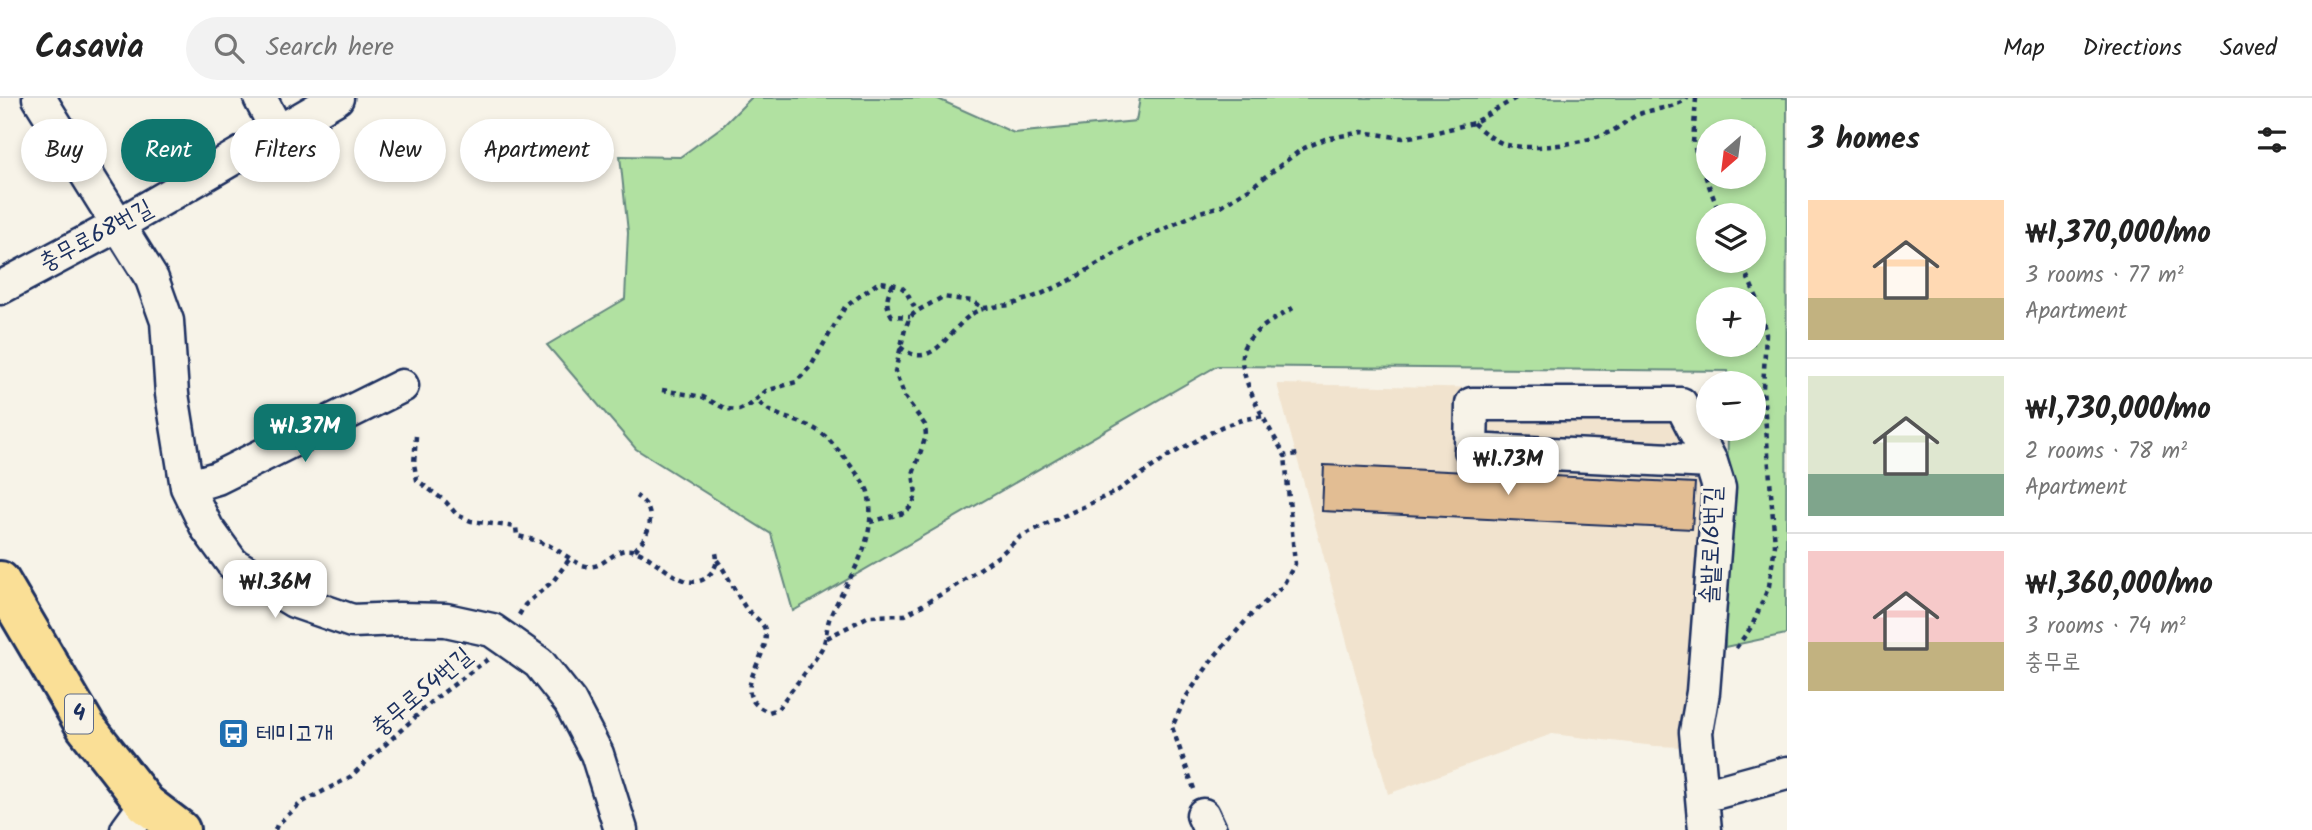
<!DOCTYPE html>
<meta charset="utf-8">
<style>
:root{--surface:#fff;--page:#f2f2f2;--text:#222;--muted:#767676;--line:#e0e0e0;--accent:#0f766e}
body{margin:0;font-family:Kalam,"Poor Story",sans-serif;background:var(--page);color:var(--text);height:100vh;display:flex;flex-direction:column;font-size:26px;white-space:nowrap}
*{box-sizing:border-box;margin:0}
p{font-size:23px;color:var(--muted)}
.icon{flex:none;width:38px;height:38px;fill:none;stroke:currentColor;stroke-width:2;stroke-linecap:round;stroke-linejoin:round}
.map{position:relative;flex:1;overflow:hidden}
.details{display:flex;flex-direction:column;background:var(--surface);width:525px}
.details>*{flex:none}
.hud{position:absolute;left:21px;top:21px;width:665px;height:63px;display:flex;gap:14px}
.needle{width:46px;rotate:208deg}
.fabs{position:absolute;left:1696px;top:21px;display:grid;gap:14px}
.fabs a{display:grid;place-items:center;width:70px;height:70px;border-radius:50%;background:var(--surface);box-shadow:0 4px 10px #0003;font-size:35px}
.price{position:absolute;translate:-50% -60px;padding:0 16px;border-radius:14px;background:#fff;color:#222;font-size:23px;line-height:46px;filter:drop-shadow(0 2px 4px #0008)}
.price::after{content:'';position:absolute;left:50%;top:42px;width:21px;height:16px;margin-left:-10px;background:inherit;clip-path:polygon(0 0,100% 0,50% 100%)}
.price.current{background:var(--accent);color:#fff}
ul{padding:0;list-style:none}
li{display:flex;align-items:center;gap:21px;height:175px;padding:0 21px}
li+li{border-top:2px solid var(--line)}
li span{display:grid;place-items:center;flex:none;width:196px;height:140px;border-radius:0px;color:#555}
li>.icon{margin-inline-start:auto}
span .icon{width:84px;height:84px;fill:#fffc;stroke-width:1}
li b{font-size:30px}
h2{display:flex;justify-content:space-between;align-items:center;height:84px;padding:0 21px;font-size:30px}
.tag{padding:0 24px;border-radius:32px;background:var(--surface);box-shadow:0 4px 10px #0003;font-size:24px;line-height:63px}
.tag.current{background:var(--accent);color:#fff}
header{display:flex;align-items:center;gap:42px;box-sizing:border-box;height:98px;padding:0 35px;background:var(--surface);border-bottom:2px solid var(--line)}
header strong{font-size:33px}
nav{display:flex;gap:38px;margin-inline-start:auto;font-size:24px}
.search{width:490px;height:63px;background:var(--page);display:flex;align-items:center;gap:18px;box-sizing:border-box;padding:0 24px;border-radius:38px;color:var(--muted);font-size:26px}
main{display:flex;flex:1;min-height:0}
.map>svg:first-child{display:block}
.built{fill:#f1e3ce}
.green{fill:#b1e1a1;stroke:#668880;stroke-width:2;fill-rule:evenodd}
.building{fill:#e2bd93;stroke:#1b2f5e;stroke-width:2}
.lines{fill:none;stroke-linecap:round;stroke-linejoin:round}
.minor-casing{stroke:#1b2f5e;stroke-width:37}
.major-casing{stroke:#1b2f5e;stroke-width:44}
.path{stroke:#1b2f5e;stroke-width:4.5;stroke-dasharray:5 5;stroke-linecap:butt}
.minor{stroke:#f7f3e8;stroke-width:32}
.major{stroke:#fadf96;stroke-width:38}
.labels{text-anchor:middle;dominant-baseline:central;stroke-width:6;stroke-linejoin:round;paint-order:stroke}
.shield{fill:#f7f3e8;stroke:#5d6a87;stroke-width:2}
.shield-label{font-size:23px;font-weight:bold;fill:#1b2f5e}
.street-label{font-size:24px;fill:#1b2f5e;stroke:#f7f3e8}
.poi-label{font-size:24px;fill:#1b2f5e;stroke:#f7f3e8;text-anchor:start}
</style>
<header>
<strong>Casavia</strong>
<div class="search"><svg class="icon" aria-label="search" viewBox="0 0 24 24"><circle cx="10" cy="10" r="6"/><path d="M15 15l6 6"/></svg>Search here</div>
<nav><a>Map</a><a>Directions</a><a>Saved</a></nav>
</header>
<main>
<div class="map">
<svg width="1787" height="732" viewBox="0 0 1787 732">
<rect width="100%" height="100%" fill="#f7f3e8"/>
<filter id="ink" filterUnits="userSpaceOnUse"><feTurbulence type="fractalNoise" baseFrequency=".0143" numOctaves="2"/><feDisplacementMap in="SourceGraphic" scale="14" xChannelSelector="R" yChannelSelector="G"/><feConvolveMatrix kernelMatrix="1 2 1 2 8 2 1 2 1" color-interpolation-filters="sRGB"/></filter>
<g filter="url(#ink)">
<path class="built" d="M1277 286 1701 294 1704 546 1684 649 1655 648 1552 636 1388 696Z"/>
<path class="green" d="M751 0H936L1014 35 1136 23 1140 0H1787L1786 536 1725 549 1728 331H1754V285H1729L1728 273 1217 268 793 513 771 436 636 351 547 247 625 201 628 134 620 58 680 59 723 28ZM1708 33H1754V79H1708ZM1708 117H1754V163H1708ZM1708 201H1754V247H1708Z"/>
<path class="building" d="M1324 367 1695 385 1692 431 1322 413Z"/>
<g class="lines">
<defs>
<path id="minor" d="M39 0 152 181 167 223 172 296 187 389 207 430 233 466 294 503 352 523 399 521 446 522 492 532 505 541 539 565 570 604 597 656 621 732
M260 0 279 36
M0 190 118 127 337 0
M187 389 217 380 402 288
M1703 698 1787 675
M1203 717 1210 732
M127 732 146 706
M1705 732 1696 634 1703 594 1719 390 1711 364 1471 352 1472 306H1681L1711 364"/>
<path id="major" d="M0 483 86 629 146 706 180 732"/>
</defs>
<use href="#minor" class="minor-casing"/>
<use href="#major" class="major-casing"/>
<path class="path" d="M1696 0 1693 45 1720 117
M1473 25C1483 34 1492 41 1504 46 1530 54 1586 45 1610 34 1621 29 1630 19 1642 15 1658 10 1674 10 1688 0
M893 186C886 199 885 206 892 218L910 219
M1293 210C1277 220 1256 230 1245 247 1230 271 1273 335 1285 358L1298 356
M900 249C937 279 952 218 983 211
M662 292 703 299 726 311 739 312 750 307 766 293 796 284 811 268 845 209 879 184C910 188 902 190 917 213
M416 338 414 366 417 382 446 404 457 417 471 423 516 429 517 438C528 440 539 443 548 447 559 452 576 466 586 468 604 472 614 449 631 452 656 456 687 503 711 475 716 469 718 463 716 455
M870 424 904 415 913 407 916 396 913 376 926 338 925 327 905 299 895 274 905 231 910 219 917 213 943 199 972 203 984 210 1010 207 1039 197 1071 182 1126 149 1200 114 1221 108 1249 91 1302 51 1325 41 1362 34 1403 40 1429 36 1473 25 1516 0
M635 452C650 436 659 412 636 398
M717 462C728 477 735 494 745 509 750 516 760 521 764 529 776 557 722 595 769 614L778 611C792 590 810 571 822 550 827 540 826 529 830 519 849 477 879 444 868 394 866 385 834 346 826 339 806 320 774 323 756 301
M519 517 525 507 554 482 571 459
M827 540 869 518 905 517 952 490 1000 457 1021 438 1117 393 1170 357 1221 329 1245 321 1264 318
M1736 550 1752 528 1769 488 1775 447 1763 290 1766 236 1757 200 1740 163
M1194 691 1172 629 1186 599 1214 559 1251 517 1282 489 1295 466 1285 358
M275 732 277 727 301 705 350 679 436 600 488 561"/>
<use href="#minor" class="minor"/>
<use href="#major" class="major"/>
</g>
</g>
<defs>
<symbol id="bus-square" viewBox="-11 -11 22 22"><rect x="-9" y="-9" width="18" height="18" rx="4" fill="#1f6fb2" stroke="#f7f3e8"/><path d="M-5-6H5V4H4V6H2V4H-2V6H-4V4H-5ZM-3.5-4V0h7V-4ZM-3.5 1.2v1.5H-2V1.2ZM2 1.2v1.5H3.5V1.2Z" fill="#fff"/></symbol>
</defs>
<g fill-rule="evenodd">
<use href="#bus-square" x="216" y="618" width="35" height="35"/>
</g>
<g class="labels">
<rect class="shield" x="65" y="596.5" width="28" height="39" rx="5"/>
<g class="shield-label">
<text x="79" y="616">4</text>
</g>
<g class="street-label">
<text transform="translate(96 138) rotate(-28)">충무로68번길</text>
<text transform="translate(1712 447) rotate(-88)">솔밭로16번길</text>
<text transform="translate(422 594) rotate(-40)">충무로54번길</text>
</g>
<g class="poi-label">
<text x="256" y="636">테미고개</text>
</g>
</g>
</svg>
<div class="fabs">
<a><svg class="needle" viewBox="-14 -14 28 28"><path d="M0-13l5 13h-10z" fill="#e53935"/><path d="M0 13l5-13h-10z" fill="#767676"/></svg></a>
<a><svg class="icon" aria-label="layers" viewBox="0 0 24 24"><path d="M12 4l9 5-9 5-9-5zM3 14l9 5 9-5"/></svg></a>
<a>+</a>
<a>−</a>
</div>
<b class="price current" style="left:305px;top:366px">₩1.37M</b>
<b class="price" style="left:1508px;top:399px">₩1.73M</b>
<b class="price" style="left:275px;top:522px">₩1.36M</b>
<div class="hud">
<a class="tag">Buy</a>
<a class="tag current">Rent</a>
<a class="tag">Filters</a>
<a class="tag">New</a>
<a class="tag">Apartment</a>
</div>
</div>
<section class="details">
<h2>3 homes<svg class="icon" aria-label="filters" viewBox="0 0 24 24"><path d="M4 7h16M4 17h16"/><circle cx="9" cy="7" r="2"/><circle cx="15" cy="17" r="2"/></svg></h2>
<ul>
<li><span style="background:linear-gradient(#ffd9b3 70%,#c2b280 0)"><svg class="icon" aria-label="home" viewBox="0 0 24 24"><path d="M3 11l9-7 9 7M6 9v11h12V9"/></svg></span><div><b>₩1,370,000/mo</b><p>3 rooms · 77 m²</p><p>Apartment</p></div></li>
<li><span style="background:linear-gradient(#dfe7d0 70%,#7fa58c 0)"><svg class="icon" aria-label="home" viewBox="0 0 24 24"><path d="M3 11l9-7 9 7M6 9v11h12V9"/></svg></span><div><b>₩1,730,000/mo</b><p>2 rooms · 78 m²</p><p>Apartment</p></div></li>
<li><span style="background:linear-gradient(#f6c9c9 65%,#c2b280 0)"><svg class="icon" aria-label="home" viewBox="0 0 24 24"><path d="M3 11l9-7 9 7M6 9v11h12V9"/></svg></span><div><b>₩1,360,000/mo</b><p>3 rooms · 74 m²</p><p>충무로</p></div></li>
</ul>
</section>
</main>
